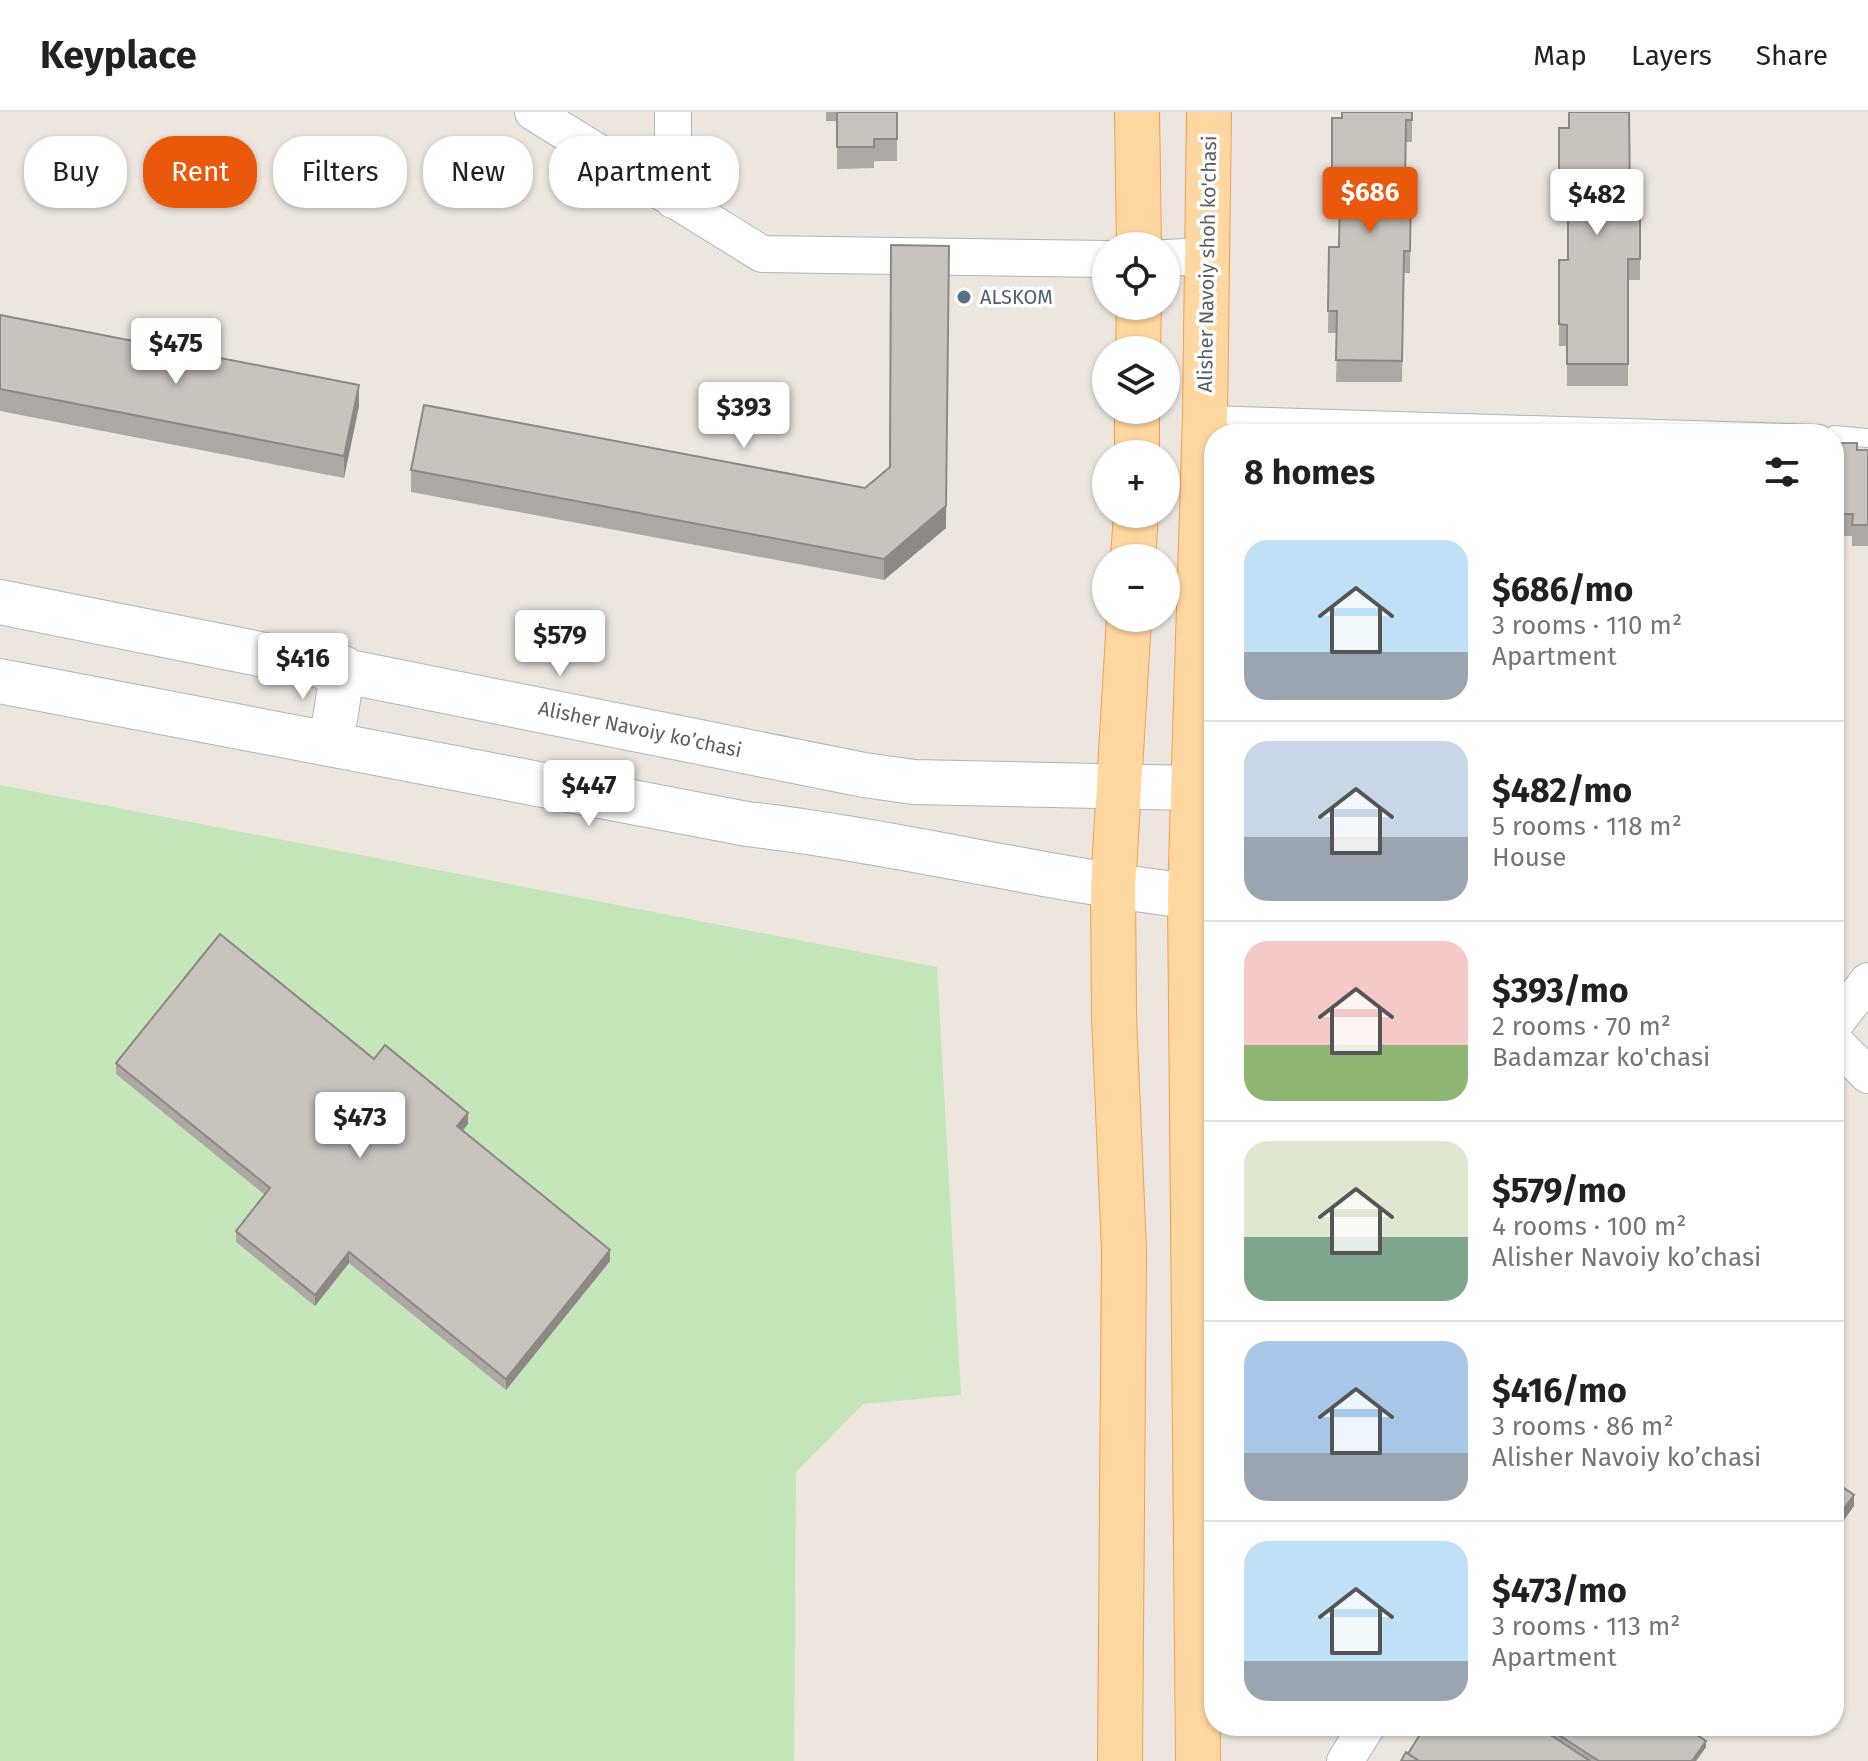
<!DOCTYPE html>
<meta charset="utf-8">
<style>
:root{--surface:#fff;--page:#f2f2f2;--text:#202124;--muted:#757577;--line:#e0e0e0;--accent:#ea580c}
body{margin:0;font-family:"Fira Sans",sans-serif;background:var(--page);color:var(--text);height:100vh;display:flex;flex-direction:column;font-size:30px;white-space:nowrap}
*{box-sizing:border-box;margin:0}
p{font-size:26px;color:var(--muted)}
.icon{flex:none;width:44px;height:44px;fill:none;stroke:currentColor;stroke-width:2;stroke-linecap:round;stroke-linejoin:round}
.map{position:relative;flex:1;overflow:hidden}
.side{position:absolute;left:1204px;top:312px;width:640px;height:1312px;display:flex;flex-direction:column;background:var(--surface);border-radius:32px;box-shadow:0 2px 6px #0004}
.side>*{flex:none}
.banner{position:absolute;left:24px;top:24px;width:760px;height:72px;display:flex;gap:16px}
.fabs{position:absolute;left:1092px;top:120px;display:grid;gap:16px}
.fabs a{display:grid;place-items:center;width:88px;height:88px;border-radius:50%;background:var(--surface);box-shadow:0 2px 6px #0004;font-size:40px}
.price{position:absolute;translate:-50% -68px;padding:0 18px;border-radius:8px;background:#fff;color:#222;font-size:26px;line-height:52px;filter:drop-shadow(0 2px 4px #0008)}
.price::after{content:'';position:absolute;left:50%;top:48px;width:24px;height:18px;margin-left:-12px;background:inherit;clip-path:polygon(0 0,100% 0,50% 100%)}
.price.current{background:var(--accent);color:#fff}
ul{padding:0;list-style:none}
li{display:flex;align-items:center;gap:24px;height:200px;padding:0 40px}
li+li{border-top:2px solid var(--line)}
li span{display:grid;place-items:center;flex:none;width:224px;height:160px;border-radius:24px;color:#555}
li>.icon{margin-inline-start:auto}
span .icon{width:96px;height:96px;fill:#fffc;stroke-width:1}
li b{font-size:34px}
h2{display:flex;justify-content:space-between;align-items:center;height:96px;padding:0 40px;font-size:34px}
.chip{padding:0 28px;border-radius:32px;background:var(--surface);box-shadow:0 2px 6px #0004;font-size:28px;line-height:72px}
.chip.current{background:var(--accent);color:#fff}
header{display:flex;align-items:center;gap:48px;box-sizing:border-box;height:112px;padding:0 40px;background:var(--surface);border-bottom:2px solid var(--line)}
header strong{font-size:38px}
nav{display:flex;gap:44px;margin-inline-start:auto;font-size:28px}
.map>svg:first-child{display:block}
.grass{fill:#c5e5ba}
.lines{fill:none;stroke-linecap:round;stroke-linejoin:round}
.service-casing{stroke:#b0b5b8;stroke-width:20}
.minor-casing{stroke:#b0b5b8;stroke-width:38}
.secondary-casing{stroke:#afb5b8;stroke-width:46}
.primary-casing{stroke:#f49c50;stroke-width:46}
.service{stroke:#fff;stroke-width:18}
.minor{stroke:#fff;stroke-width:36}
.secondary{stroke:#fff;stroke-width:44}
.primary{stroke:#ffd8a1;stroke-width:44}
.wall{fill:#ada8a3}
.shaded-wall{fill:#8d8885}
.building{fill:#c9c3be;stroke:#8d8885;stroke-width:2}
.service-dot{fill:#5c6f8a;stroke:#fff;stroke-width:3}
.labels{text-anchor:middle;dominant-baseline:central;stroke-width:7;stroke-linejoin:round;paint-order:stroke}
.street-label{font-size:20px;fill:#585e61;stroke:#fff}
.service-label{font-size:20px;fill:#4e5e75;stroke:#fff;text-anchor:start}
</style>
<header>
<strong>Keyplace</strong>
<nav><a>Map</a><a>Layers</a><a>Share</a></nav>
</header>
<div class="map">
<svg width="1868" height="1649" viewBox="0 0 1868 1649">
<rect width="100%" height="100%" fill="#ece6df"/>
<path class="grass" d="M0 673 937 855 961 1283 863 1292 796 1360 794 1649H0Z"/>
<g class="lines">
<defs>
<path id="service" d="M1205 303 1820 322
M1834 323 1868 326"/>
<path id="minor" d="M533 0 762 142 1106 147
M673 88V0
M1166 146 1207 144
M1834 913 1868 869
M1834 929 1868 963
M1345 1649 1367 1614"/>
<path id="secondary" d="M0 490 864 663 914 670 1192 676
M0 569 747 712C896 729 1041 767 1190 784
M331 632 343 556"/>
<path id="primary" d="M1137 0 1139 134
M1138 238 1139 194
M1137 342V298
M1133 446 1136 402
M1120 1649 1124 1138 1114 904 1113 775 1129 506
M1198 1649 1190 784 1205 303 1209 0"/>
</defs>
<use href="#service" class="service-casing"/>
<use href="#minor" class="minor-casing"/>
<use href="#secondary" class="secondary-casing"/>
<use href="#primary" class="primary-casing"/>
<use href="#service" class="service"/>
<use href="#minor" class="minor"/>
<use href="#secondary" class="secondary"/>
<use href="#primary" class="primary"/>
</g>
<path class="wall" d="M826 0H897V49H874V56L837 57V9H826Z
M1412 0V30H1406L1405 73H1411L1410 161H1404L1402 270H1336L1337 221H1328L1329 135H1339L1340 93H1332V6Z
M1559 16 1630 88H1640V168H1628V274H1567V234H1559V148H1568V105H1559Z
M0 203 359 294 344 366 0 299Z
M1834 331 1857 338H1868V434H1852V424H1834Z
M411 358 865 376 946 416 884 468 411 380Z
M374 947 468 1012 462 1019 610 1149 506 1278 349 1151 315 1194 236 1130V1119L265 1083 116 962V951Z
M1425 1614H1683L1706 1635 1696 1649H1590L1408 1642Z"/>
<path class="shaded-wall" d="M949 134 946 416 884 468V447Z
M359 273V294L344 366V344Z
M468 1001V1012L457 1026V1014Z
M610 1138V1149L506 1278V1267Z
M349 1140V1151L315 1194V1183Z
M1854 1383V1394L1834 1422V1410Z
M1706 1629V1635L1696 1649H1692Z"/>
<path class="building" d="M837 0H897V27H874V35H837Z
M1342 0H1412V8H1406L1405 73H1411L1410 139H1404L1402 249 1336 248 1337 199H1328L1329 135H1339L1340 71H1332V6H1342Z
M1569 0H1629L1630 88H1640V147H1628V252H1567V213L1559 212V148H1568V84H1559V16H1569Z
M891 133 949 134 946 394 884 447 411 358 424 293 865 376 890 355Z
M0 203 359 273 344 344 0 277Z
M1834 331H1857V338H1868V413H1852L1853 402H1834Z
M220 822 374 947 385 933 468 1001 457 1014 610 1138 506 1267 349 1140 315 1183 236 1119 270 1076 116 951Z
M1834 1369 1854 1383 1834 1410Z
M1425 1614H1537L1590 1649H1419L1408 1642Z
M1545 1614H1683L1706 1629 1692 1649H1599Z
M1406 1640 1419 1649H1401Z"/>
<circle class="service-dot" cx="964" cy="185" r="8"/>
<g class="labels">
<g class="street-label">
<text transform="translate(1207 152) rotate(-89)">Alisher Navoiy shoh ko'chasi</text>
<text transform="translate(640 617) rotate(12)">Alisher Navoiy ko’chasi</text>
</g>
<g class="service-label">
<text x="980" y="185">ALSKOM</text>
</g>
</g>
</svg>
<div class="fabs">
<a><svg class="icon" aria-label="locate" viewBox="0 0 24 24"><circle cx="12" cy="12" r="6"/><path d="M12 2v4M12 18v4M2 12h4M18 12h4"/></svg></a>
<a><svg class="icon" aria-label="layers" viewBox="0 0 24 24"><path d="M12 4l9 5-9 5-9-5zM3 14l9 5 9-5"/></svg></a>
<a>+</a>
<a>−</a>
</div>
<b class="price current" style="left:1370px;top:123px">$686</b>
<b class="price" style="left:1597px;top:125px">$482</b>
<b class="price" style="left:176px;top:274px">$475</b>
<b class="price" style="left:744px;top:338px">$393</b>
<b class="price" style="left:560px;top:566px">$579</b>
<b class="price" style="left:303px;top:589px">$416</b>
<b class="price" style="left:589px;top:716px">$447</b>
<b class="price" style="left:360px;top:1048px">$473</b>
<div class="banner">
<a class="chip">Buy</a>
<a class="chip current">Rent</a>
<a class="chip">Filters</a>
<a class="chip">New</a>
<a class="chip">Apartment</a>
</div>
<section class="side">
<h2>8 homes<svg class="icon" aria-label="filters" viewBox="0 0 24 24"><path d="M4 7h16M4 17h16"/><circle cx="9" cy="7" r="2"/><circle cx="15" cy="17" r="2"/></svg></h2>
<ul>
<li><span style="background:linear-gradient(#bfe0f5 70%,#9aa5b1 0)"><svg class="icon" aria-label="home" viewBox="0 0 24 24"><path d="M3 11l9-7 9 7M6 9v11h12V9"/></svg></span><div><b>$686/mo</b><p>3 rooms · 110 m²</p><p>Apartment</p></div></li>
<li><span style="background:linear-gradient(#c9d6e8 60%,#9aa5b1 0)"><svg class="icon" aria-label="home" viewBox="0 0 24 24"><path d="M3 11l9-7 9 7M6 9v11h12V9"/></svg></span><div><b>$482/mo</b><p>5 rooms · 118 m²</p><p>House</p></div></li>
<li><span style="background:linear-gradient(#f6c9c9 65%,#8fb573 0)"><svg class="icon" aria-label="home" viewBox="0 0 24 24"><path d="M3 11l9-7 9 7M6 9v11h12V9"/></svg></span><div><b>$393/mo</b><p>2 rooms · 70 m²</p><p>Badamzar ko'chasi</p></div></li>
<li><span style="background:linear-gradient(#dfe7d0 60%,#7fa58c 0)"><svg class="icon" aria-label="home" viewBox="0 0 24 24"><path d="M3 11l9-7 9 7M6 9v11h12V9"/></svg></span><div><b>$579/mo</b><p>4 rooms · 100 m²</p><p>Alisher Navoiy ko’chasi</p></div></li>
<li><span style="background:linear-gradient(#a9c7e8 70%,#9aa5b1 0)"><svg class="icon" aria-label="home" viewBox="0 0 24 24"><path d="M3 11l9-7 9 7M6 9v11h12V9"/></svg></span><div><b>$416/mo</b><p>3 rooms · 86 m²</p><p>Alisher Navoiy ko’chasi</p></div></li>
<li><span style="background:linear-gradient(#bfe0f5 75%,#9aa5b1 0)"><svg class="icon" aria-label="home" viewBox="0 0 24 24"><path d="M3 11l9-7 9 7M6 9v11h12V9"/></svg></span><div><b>$473/mo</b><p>3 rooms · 113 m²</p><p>Apartment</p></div></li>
</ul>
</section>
</div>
